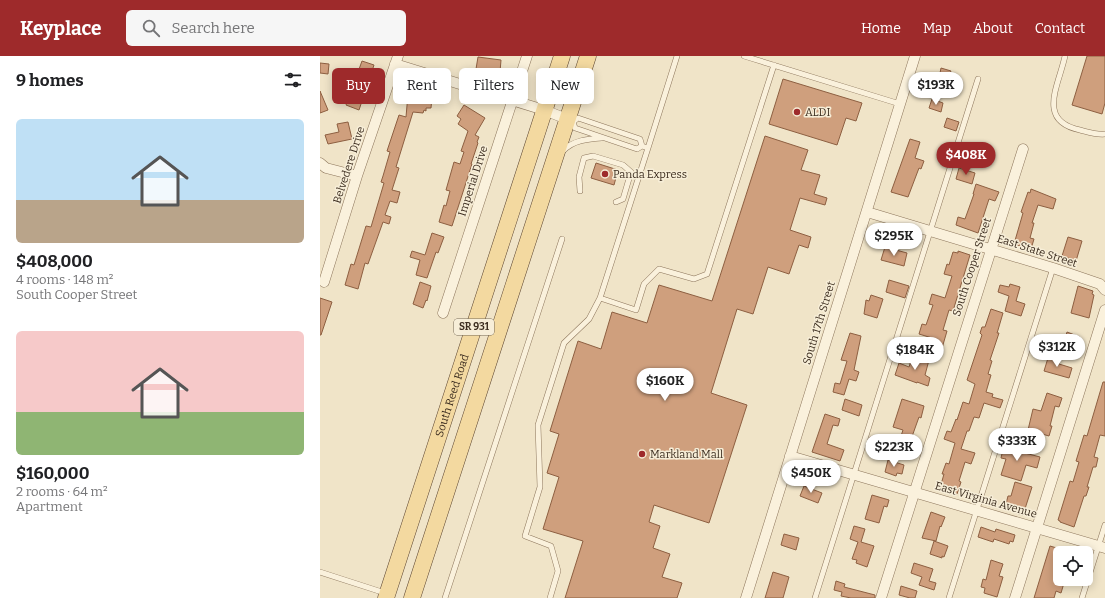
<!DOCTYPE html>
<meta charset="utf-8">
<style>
:root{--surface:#fff;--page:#f6f6f6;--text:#202124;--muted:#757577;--accent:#9e2a2b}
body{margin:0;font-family:Bitter,serif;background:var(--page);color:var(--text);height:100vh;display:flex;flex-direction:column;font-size:15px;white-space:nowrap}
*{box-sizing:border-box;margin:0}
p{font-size:13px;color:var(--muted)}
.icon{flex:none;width:22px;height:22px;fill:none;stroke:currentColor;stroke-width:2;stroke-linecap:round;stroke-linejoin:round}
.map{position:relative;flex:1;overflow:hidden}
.drawer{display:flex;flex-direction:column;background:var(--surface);width:320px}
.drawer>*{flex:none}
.hud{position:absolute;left:12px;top:12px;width:380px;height:36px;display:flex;gap:8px}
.fabs{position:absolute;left:733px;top:490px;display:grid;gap:8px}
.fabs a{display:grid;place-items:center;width:40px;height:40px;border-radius:6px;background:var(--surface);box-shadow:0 2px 10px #0003;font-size:20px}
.price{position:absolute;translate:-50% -34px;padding:0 9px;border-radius:14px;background:#fff;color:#222;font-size:13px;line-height:26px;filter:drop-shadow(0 1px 2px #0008)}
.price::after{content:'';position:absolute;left:50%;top:24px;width:12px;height:9px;margin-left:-6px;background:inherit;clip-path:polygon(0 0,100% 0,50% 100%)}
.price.on{background:var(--accent);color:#fff}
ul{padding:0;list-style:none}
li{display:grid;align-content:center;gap:8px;height:212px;padding:0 16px}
li span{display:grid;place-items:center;height:124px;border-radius:6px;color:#555}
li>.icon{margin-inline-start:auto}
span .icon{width:72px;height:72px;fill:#fffc;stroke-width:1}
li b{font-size:17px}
h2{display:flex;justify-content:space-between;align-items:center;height:48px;padding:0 16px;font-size:17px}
.chip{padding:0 14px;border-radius:6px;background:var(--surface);box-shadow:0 2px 10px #0003;font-size:14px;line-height:36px}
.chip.on{background:var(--accent);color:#fff}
header{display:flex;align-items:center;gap:24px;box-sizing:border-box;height:56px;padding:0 20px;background:var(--accent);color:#fff}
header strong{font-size:19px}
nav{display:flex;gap:22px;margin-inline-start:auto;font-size:14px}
.search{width:280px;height:36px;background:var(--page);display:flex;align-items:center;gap:10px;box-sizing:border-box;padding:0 14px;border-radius:6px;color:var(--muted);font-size:15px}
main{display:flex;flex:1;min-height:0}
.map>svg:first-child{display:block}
.building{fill:#cf9f7d;stroke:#8d5f41}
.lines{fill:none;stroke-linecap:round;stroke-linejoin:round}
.lane-casing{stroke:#8d765c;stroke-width:6}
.street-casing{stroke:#8d765c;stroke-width:11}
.primary-casing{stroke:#5b4430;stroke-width:17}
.lane{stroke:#faf1dc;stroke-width:5}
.street{stroke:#faf1dc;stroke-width:10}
.primary{stroke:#f3d9a0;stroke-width:16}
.poi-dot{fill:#9e2a2b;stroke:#f7eed8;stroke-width:1.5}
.labels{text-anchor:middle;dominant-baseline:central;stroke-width:3;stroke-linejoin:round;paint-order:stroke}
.shield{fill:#f7eed8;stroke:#756857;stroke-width:1}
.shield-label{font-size:10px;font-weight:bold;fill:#3d2e20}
.poi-label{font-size:11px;fill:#3d2e20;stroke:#f7eed8;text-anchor:start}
.street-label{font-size:11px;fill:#3d2e20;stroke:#f7eed8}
</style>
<header>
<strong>Keyplace</strong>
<div class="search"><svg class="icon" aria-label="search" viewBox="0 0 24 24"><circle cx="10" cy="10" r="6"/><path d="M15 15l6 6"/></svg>Search here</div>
<nav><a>Home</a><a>Map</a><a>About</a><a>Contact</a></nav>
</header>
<main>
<section class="drawer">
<h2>9 homes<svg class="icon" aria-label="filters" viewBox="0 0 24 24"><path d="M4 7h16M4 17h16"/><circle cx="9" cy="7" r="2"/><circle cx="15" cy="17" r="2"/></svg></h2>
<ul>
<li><span style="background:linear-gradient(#bfe0f5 65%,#b9a48a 0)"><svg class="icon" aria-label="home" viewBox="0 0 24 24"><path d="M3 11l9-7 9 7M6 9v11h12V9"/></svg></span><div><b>$408,000</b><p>4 rooms · 148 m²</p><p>South Cooper Street</p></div></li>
<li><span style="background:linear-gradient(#f6c9c9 65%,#8fb573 0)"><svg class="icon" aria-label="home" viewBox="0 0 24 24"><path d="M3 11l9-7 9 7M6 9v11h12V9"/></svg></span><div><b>$160,000</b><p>2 rooms · 64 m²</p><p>Apartment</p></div></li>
</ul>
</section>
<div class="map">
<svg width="785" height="542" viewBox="0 0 785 542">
<rect width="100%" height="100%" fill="#f0e4c8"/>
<path class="building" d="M767 0H785V47L782 58 752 49Z
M158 1 181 4 180 16 156 13Z
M42 5 54 9 39 54 26 49Z
M0 7 9 8 8 18 0 17Z
M621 12 631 15 630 17 634 18 632 25 619 22Z
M463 23 542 47 536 65 526 62 517 89 449 68Z
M0 35 8 54 0 57Z
M88 38 112 41 111 52H106V55L104 54 103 57 93 56 76 111 79 112 72 134 80 136 77 147 70 145 65 159 71 161 69 168 63 166 48 208 45 207 38 233 25 229 31 208 34 209 46 170 51 171 64 127 61 126 63 120 70 96 67 95 79 59 86 61Z
M612 43 623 47 621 56 609 52Z
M144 49 165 62 155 79 159 81 157 86 158 87 151 108H152L132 170 119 166 124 149 126 150 130 135 126 134 134 106 140 108 144 96 141 95 148 75 138 68 141 63 137 60Z
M627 62 639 66 636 75 624 71Z
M28 66 32 83 8 88 5 79 19 76 17 68Z
M445 80 488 94 481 114 500 119 494 138 507 142 505 149 480 142 470 174 491 181 488 192 479 189 469 218 448 211 433 258 417 253 391 337 427 349 389 467 334 449 329 466 340 470 333 492 350 498 342 521 362 527 357 542H245L263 485 223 473 239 421 227 417 239 378 230 375 258 285 281 293 292 256 327 267 339 229 392 245Z
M590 83 600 86 595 102 604 105 601 113 599 112 588 141 571 136Z
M276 107 298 114 294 129 271 122Z
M639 112 655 117 652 128 636 123Z
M656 128 679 136 675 145 669 143 658 177 636 169 638 161 645 163 654 138H653Z
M711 133 736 143 733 153 718 149 712 167H714L710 182 714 183 711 193 694 188 703 157 701 156 708 136 710 137Z
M112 177 124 181 118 197 116 196 107 222 96 219 100 204 90 201 92 195 105 199Z
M748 181 762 185 756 205 742 200Z
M565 191 587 197 584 210 561 204Z
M638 195 650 199 633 255 629 254 623 274 627 275 620 299 608 295 612 282 599 278 602 268 606 269 613 249 609 248 612 238 625 242 632 220 624 218 627 208 629 209 633 196 638 197Z
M569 224 589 230 585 242 566 236Z
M100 226 111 230 107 245 106 244 103 252 93 248Z
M690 228 700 231 696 245 705 248 701 260 685 255 689 240 678 236 680 229 689 231Z
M758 230 773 235 772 238 774 239 769 262 751 257Z
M551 239 563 243 557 262 544 258 546 244 549 245Z
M0 242 12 246 1 279H0Z
M671 253 683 257 678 274 677 277H679L670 304 672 305 668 318 671 319 666 336 673 338 672 341 683 344 680 352 664 347 659 362 654 361 649 375H647L641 393 655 397 651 408 645 406 639 425 641 426 637 438 620 432 624 418H622L626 407 629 408 635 387 624 383 627 375 631 376 636 363 637 364 643 346 649 348 655 328 647 324 662 279 660 277 662 271H665Z
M747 276 760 281 757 291 744 286Z
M530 277 541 280 534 314 539 316 536 325 529 323 524 339 513 336 515 327 520 328 527 305 521 304Z
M593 299 609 304 605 319 610 322 608 330 597 326V327L575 319 579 307 589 311Z
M728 302 740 305 739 308 752 312 749 322 724 315Z
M783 326H785V380L780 379 774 401 778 402 776 411H773L767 431H769L766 440H764L754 471 740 466V465L738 464 750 425 753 426 759 406 756 405 764 379 767 380Z
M727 337 742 342 739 351 735 350 730 370H732L729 380 708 374 713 353 721 355Z
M525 343 542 349 539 360 522 354Z
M582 343 604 350 601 362 599 361 589 389 579 386 583 374 573 371Z
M505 358 520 363 518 370 513 369 507 388 524 394 520 405 492 396Z
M550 381 575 389 572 400 547 393Z
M684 389 702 394 701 396 720 401 717 412 706 409 701 425 681 419 686 403 681 402Z
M568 404 584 409 582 418 577 417 576 420 565 416Z
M695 426 712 431 703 459 696 457V455L685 452 688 440H691Z
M484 430 502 437 498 447 480 440Z
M552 439 569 444 567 451 564 450 559 467 545 463Z
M611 456 625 461 621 471 620 470 616 485 602 482Z
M534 470 545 473 541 486 554 490 547 511 536 507 537 504 532 503 538 486 530 483Z
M661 471 675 476 676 473 695 479 693 486 690 485 689 488 674 483 673 486 658 481Z
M464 478 479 482 476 494 461 489Z
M614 485 628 490 624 501 622 500V502L610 498Z
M730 490 740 493V526L744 527 741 537 736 535 734 542H714Z
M671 504 683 508 679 520 683 521 677 541 664 537 665 532 661 531 663 523 666 524Z
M594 507 613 513 609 525 616 527 614 534 599 529 602 521 591 517Z
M453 516 469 521 463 542H445Z
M516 525 525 528 524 531 555 539V542H531L521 540 522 536 514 534Z
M581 530 597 535 595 542H590L579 539Z"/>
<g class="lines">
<defs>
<path id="lane" d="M424 0 580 48
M745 0C739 29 716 65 760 74 768 76 777 79 785 78
M251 65 253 66 255 72 317 93 322 90
M253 66 258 62 320 83 322 90
M322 90 328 92 357 0
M243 95C253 84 268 83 282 82
M260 135 259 121 264 102 273 100 303 109 311 116 303 143 296 146
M280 242 328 92
M0 516 65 537
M125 542 242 183
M230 542 238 515 231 490 205 480 220 431 218 369 244 287 269 263 280 242 316 254 324 228 339 213 374 223 387 218 454 9
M495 542 658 23
M629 542 733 212
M762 542 785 469"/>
<path id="street" d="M75 8 224 54 247 63
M0 107 6 112 37 120
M547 156 733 212 780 228 785 234
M4 226 37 120 78 0
M123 257 207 0
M470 400 785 492
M426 542 595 0
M561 542 703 93
M695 542 785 254"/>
<g id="primary">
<path id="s1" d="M66 542 242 0"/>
<path d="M92 542 268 0"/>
</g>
</defs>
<use href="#lane" class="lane-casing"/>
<use href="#street" class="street-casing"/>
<use href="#primary" class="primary-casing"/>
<use href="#lane" class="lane"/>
<use href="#street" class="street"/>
<use href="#primary" class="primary"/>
</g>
<g class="poi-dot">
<circle cx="477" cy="56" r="4"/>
<circle cx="285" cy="118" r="4"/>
<circle cx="322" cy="398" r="4"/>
</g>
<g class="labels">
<rect class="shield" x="134" y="263" width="40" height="16" rx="3"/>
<g class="shield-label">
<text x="154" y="271">SR 931</text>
</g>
<g class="poi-label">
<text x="485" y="56">ALDI</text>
<text x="293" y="118">Panda Express</text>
<text x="330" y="398">Markland Mall</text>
</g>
<g class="street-label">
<text transform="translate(29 109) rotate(-72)">Belvedere Drive</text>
<text transform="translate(153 125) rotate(-72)">Imperial Drive</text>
<text transform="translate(717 195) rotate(18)">East State Street</text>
<text transform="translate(652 211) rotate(-72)">South Cooper Street</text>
<text transform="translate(499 267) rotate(-73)">South 17th Street</text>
<text stroke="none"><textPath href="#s1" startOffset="213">South Reed Road</textPath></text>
<text transform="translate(666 444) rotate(16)">East Virginia Avenue</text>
</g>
</g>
</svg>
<div class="fabs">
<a><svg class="icon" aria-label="locate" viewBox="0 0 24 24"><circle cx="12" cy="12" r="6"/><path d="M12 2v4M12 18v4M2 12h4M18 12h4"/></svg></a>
</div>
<b class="price" style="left:616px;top:50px">$193K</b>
<b class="price on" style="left:646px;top:120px">$408K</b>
<b class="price" style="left:574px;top:201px">$295K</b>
<b class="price" style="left:737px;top:312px">$312K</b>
<b class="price" style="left:595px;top:315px">$184K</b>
<b class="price" style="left:345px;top:346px">$160K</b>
<b class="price" style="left:697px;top:406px">$333K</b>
<b class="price" style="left:574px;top:412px">$223K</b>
<b class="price" style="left:491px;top:438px">$450K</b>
<div class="hud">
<a class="chip on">Buy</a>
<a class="chip">Rent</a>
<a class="chip">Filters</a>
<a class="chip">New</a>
</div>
</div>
</main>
